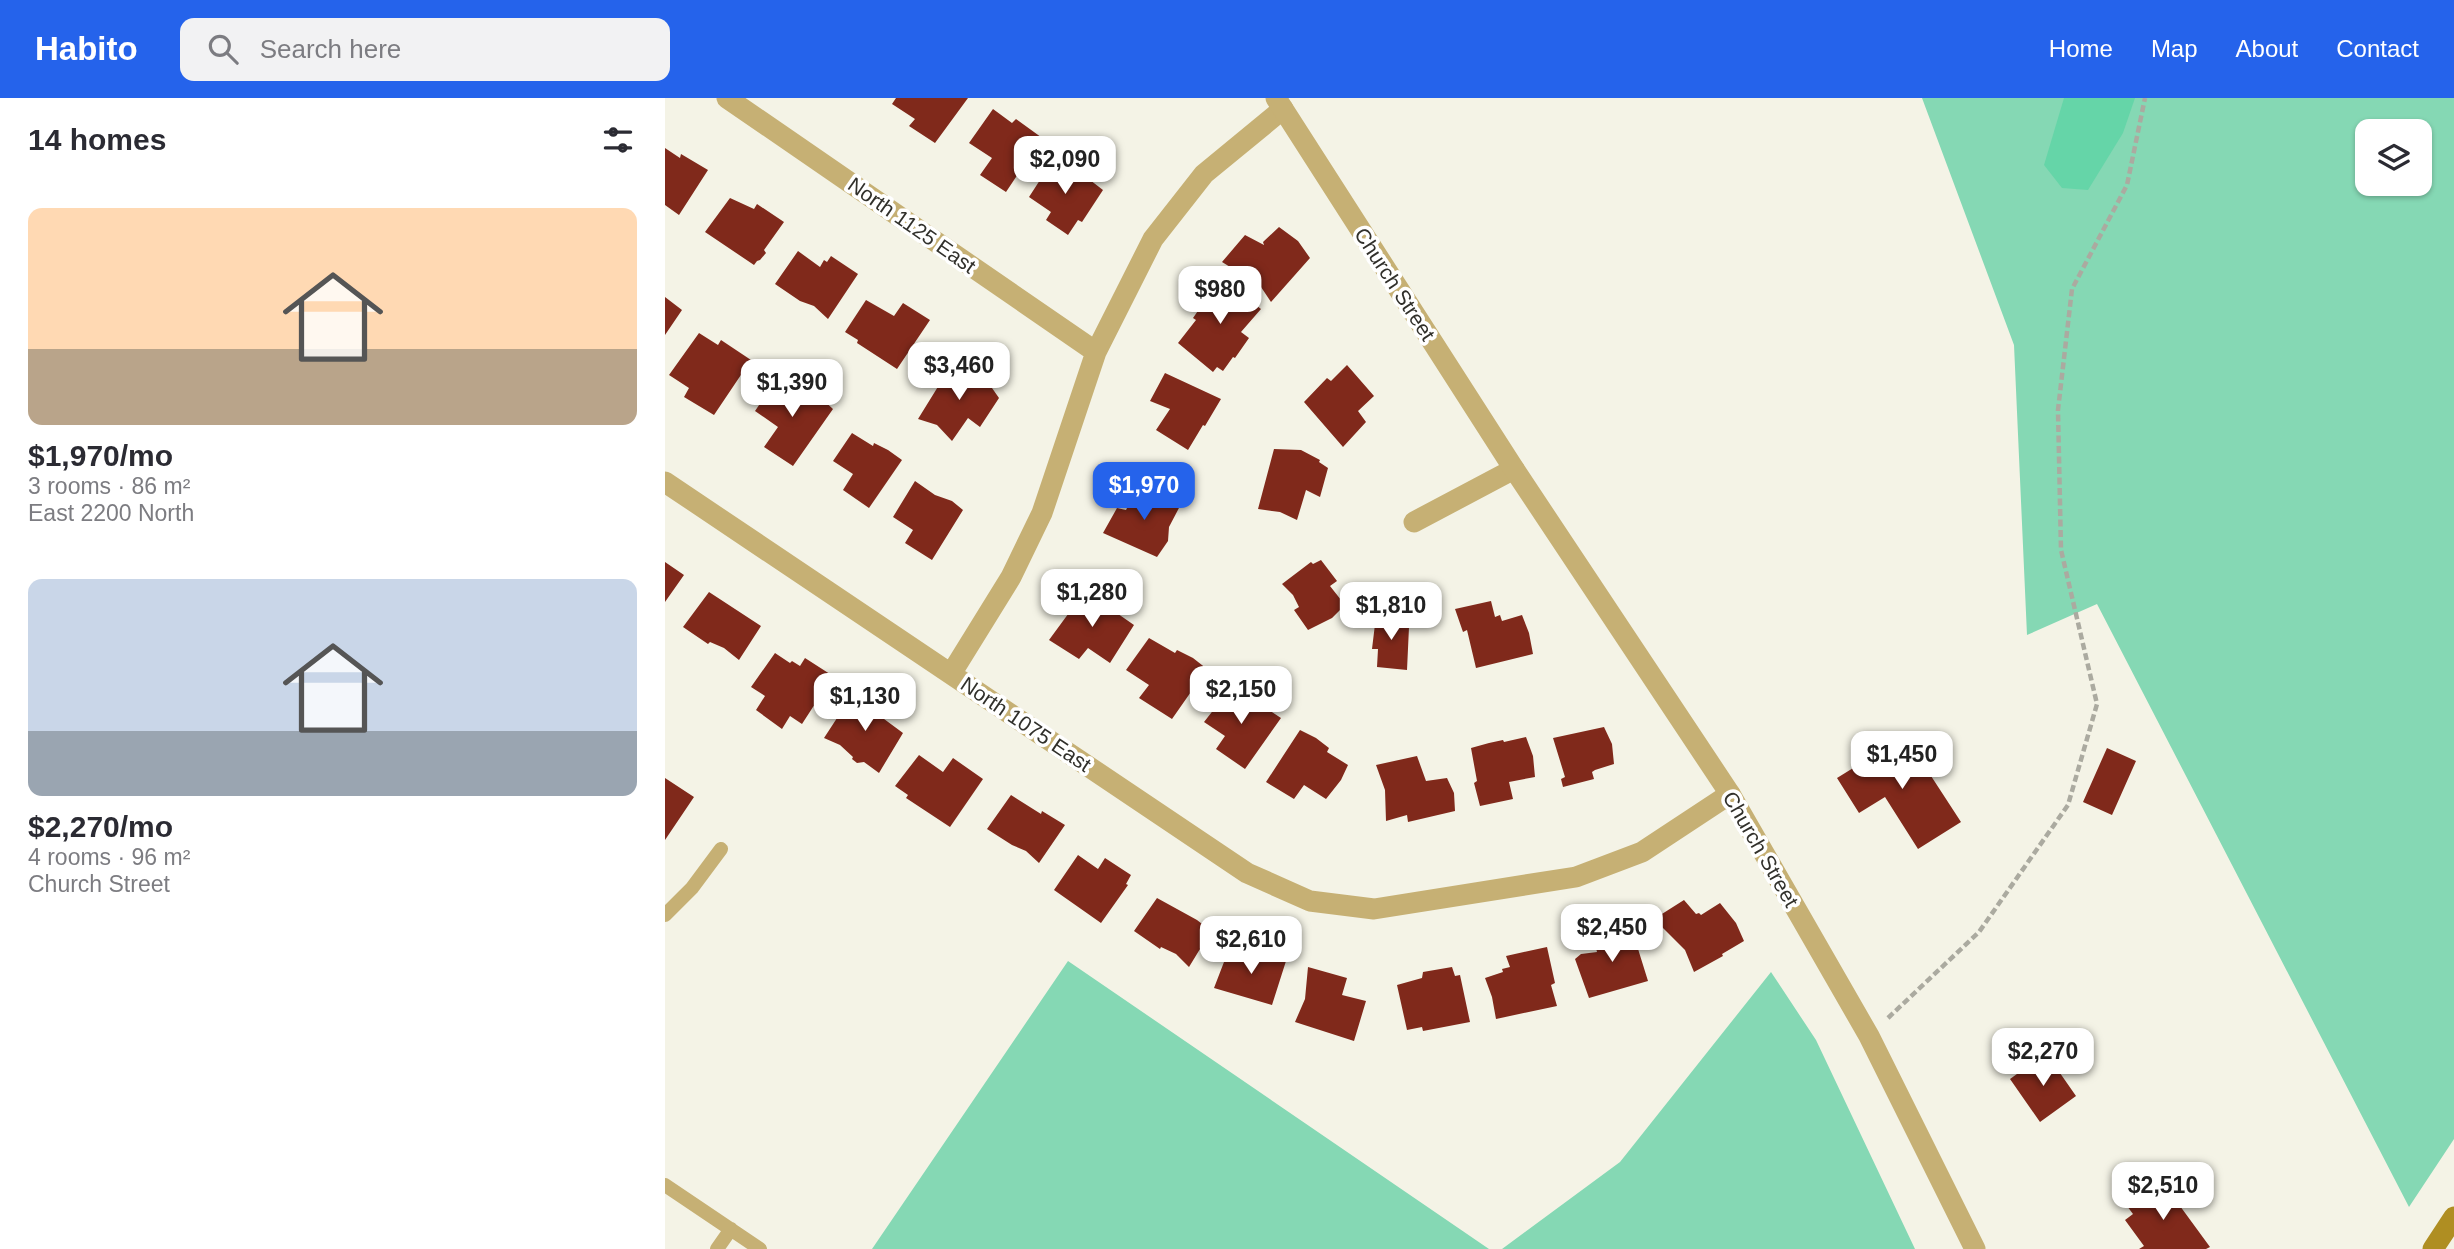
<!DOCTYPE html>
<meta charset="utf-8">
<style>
:root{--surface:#fff;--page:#f2f2f3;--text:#2b2b33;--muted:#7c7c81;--accent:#2563eb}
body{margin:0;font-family:Helvetica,sans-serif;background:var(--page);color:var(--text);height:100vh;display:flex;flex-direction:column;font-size:26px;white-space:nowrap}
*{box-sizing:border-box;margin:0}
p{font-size:23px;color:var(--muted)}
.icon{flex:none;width:38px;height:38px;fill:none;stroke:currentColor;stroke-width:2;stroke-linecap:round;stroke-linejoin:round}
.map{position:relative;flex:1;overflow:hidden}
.panel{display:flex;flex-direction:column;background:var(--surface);width:665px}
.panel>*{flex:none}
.buttons{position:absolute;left:1690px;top:21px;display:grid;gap:14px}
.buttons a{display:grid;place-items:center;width:77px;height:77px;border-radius:14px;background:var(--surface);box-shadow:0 2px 5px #0004;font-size:35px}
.price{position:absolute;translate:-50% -60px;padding:0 16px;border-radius:14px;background:#fff;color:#222;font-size:23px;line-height:46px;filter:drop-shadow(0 2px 4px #0008)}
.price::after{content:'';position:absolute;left:50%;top:42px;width:21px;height:16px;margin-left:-10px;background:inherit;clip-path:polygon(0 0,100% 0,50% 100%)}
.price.selected{background:var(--accent);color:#fff}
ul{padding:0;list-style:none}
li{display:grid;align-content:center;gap:14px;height:371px;padding:0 28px}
li span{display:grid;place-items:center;height:217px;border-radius:14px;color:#555}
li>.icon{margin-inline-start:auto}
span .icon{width:126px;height:126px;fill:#fffc;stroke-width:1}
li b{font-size:30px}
h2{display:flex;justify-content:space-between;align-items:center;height:84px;padding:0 28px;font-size:30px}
header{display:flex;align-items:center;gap:42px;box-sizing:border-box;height:98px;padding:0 35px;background:var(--accent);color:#fff}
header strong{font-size:33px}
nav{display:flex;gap:38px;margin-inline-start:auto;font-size:24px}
.search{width:490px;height:63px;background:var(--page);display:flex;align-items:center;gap:18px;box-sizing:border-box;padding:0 24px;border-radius:14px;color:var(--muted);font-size:26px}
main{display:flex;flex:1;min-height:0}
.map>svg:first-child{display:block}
.green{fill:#85d8b4;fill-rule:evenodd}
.forest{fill:#65d5a8}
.building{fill:#80291b}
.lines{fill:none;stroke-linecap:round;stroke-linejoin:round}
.path{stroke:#abaaa0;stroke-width:4.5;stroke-dasharray:7 3.5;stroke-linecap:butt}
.service{stroke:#c6b074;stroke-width:14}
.minor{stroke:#c6b074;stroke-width:21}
.tertiary{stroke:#c6b074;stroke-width:21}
.secondary{stroke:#af8e22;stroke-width:21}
.labels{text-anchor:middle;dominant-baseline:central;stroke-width:7;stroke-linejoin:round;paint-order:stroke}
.street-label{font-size:21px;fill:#31302b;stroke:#fff}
</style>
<header>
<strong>Habito</strong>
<div class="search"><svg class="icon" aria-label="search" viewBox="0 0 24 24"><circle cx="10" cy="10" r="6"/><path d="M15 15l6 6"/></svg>Search here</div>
<nav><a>Home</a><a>Map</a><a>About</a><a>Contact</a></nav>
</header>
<main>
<section class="panel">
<h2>14 homes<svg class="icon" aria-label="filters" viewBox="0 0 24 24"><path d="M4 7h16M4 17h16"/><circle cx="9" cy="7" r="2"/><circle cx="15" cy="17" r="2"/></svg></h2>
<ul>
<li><span style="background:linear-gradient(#ffd9b3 65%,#b9a48a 0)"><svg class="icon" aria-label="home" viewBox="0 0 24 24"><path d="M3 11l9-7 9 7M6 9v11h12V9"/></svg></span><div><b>$1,970/mo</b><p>3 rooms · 86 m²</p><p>East 2200 North</p></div></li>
<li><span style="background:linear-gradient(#c9d6e8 70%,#9aa5b1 0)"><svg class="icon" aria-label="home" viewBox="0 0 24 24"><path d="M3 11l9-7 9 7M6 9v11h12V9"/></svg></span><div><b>$2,270/mo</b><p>4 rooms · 96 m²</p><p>Church Street</p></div></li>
</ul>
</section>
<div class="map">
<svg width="1789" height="1151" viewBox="0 0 1789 1151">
<rect width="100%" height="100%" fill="#f4f3e6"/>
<path class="green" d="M1257 0H1789V1041L1744 1109 1432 506 1362 537 1349 247ZM1703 33H1755V86H1703Z
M403 863 824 1151H207Z
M1106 874 1151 942 1250 1151H837L955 1064Z"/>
<path class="forest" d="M1399 0H1470L1458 35 1423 92 1397 90 1379 67Z"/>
<path class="building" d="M231 0H303L270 45 244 28 250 21 227 6Z
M328 11 347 25 351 21 380 42 356 78 353 76 341 94 315 77 327 60 304 45Z
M0 50 15 60 16 56 43 72 14 117 0 107Z
M388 62 410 76 412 72 438 92 417 124 413 122 403 137 381 122 386 114 364 99Z
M65 100 89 111 92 106 119 124 99 152 101 155 95 162 92 163 89 167 40 134Z
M614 129 633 143 645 160 606 204 590 180 572 169 570 172 557 164 580 137 599 147 598 144Z
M133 153 155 169 159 162 162 164 166 158 193 176 163 221 149 208 135 203 110 186Z
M553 178 596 211 576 234 584 240 570 260 568 259 558 273 552 269 548 274 513 245 531 222 528 220 537 207 534 204Z
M0 199 17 212 0 237Z
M201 202 229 218 238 205 265 222 232 271 192 245 193 242 180 234Z
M34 235 53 247 56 242 86 262 49 317 19 299 24 290 4 277Z
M287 266 327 290 334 300 315 329 303 320 287 343 272 327 253 321Z
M682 267 709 298 693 313 701 324 678 349 639 304 662 280 666 283Z
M500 275 556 301 540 328 538 327 523 352 491 332 505 311 485 303Z
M113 279 137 295 139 292 156 300 168 311 128 368 99 349 113 329 90 313Z
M187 335 208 348 209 345 223 352 237 362 204 410 178 392 188 376 168 363Z
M609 351 636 352 655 362 654 364 663 370 655 399 641 392 632 422 615 414 593 411Z
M250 383 270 397 287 403 298 412 267 462 240 445 248 432 228 419Z
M472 390 495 397 515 408 504 429 503 443 492 459 438 435 452 410 461 412Z
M656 462 672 483 665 488 680 507 667 520 643 532 629 512 634 509 628 497 617 486 646 464 648 466Z
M0 464 19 477 0 504Z
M420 493 469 527 445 565 423 550 414 561 384 542Z
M44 494 96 528 74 562 59 550 45 544 43 546 18 529Z
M826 503 830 519 835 517 837 523 857 517 864 535 868 556 811 570 802 532 798 534 790 511Z
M711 518 741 519V529H744L742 572 712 569 713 551H707Z
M484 540 510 555 512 552 528 560 542 571 507 621 474 600 484 587 461 572Z
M110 555 125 565 127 563 135 568 140 560 168 578 137 626 125 618 117 631 91 612 100 598 86 589Z
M560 590 583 605 586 600 616 620 580 671 551 651 560 638 539 624 550 610 547 608Z
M189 594 219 611 215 618 238 635 214 675 199 664 192 665 187 661 188 659 175 647 159 640Z
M939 629 947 646 949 666 930 672 927 674 929 681 898 689 896 681 900 679 888 640Z
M635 632 651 640 664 650 662 654 683 667 676 682 661 701 639 687 629 701 601 684Z
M1240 638 1296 724 1253 751 1220 699 1194 715 1172 680Z
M861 639 868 658 870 679 844 684 848 701 815 708 809 685 812 683 806 650 824 645 838 642 839 644Z
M1442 650 1471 663 1447 717 1418 704Z
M254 657 278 674 288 660 318 681 285 729 241 700 243 697 230 688Z
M752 658 761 683 782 680 789 695 790 713 743 724 742 717 721 723 720 692 711 667Z
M0 680 29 699 0 742Z
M346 697 376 716 377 713 400 727 374 765 361 753 347 747 322 731Z
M413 757 433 771 440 760 466 777 461 786 463 787 436 825 389 792Z
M492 800 532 822 546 833 524 869 511 856 496 849 495 851 469 833Z
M1019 802 1031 816 1034 815 1036 817 1055 805 1071 825 1079 843 1057 856 1058 858 1029 874 1020 852 989 821Z
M962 828 966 839 969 838 983 883 924 900 910 861 916 856 932 854 928 838Z
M882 849 890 885 886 887 892 908 831 921 827 899 820 880 838 874 837 871 845 869 841 858Z
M564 851 587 860 589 852 621 863 607 907 549 890Z
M643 869 682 880 677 897 701 903 689 943 630 924 640 901Z
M787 869 790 878 795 877 805 924 758 933 757 929 742 932 732 887 757 880 758 874Z
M1381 955 1411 998 1375 1024 1345 981Z
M1496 1082 1545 1149 1541 1151H1474L1479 1148 1460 1122 1468 1116 1462 1108Z"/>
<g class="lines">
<path class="path" d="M1223 920 1314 834 1403 707 1432 606 1396 452 1393 312 1407 191 1462 87 1480 0"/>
<path class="service" d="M0 817 27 790 56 751
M0 1087 95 1151
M52 1151 66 1131"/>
<path class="minor" d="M62 0 431 254
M0 384 582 775 645 803 709 811 911 779 977 754 1065 696
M749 424 849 371
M286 576 346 479 377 415 431 254 488 141 539 76 618 11"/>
<path class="tertiary" d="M611 0 849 371 1065 696 1204 938 1310 1151"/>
<path class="secondary" d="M1768 1151 1789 1119"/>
</g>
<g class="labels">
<g class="street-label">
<text transform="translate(247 127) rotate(35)">North 1125 East</text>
<text transform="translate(730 186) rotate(57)">Church Street</text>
<text transform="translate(361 626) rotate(34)">North 1075 East</text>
<text transform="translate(1096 751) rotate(60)">Church Street</text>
</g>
</g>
</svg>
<div class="buttons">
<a><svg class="icon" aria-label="layers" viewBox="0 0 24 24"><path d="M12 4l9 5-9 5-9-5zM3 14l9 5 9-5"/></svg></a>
</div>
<b class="price" style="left:400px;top:98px">$2,090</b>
<b class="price" style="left:555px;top:228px">$980</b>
<b class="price" style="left:294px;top:304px">$3,460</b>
<b class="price" style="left:127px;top:321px">$1,390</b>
<b class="price selected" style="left:479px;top:424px">$1,970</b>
<b class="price" style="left:427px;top:531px">$1,280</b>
<b class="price" style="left:726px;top:544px">$1,810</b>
<b class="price" style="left:576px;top:628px">$2,150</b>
<b class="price" style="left:200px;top:635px">$1,130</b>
<b class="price" style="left:1237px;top:693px">$1,450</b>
<b class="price" style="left:947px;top:866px">$2,450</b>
<b class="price" style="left:586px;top:878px">$2,610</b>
<b class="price" style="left:1378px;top:990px">$2,270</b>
<b class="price" style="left:1498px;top:1124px">$2,510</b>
</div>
</main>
